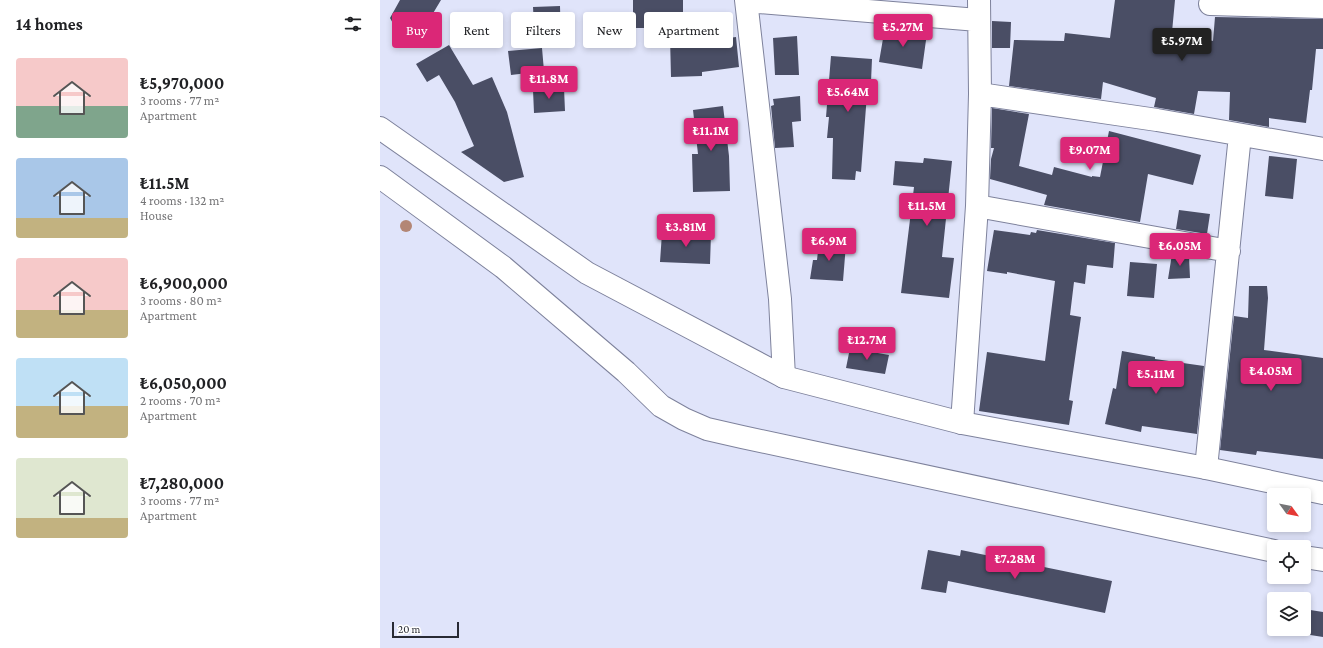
<!DOCTYPE html>
<meta charset="utf-8">
<style>
:root{--surface:#fff;--page:#f6f6f6;--text:#202124;--muted:#757577;--accent:#db2777}
body{margin:0;font-family:"Crimson Pro",serif;background:var(--page);color:var(--text);height:100vh;display:flex;flex-direction:column;font-size:15px;white-space:nowrap}
*{box-sizing:border-box;margin:0}
p{font-size:13px;color:var(--muted)}
.icon{flex:none;width:22px;height:22px;fill:none;stroke:currentColor;stroke-width:2;stroke-linecap:round;stroke-linejoin:round}
.map{position:relative;flex:1;overflow:hidden}
.sheet{display:flex;flex-direction:column;background:var(--surface);width:380px}
.sheet>*{flex:none}
.top-card{position:absolute;left:12px;top:12px;width:380px;height:36px;display:flex;gap:8px}
.needle{width:26px;rotate:123deg}
.fabs{position:absolute;left:887px;top:488px;display:grid;gap:8px}
.fabs a{display:grid;place-items:center;width:44px;height:44px;border-radius:4px;background:var(--surface);box-shadow:0 2px 6px #0003;font-size:20px}
.scale{position:absolute;left:12px;bottom:10px;width:67px;box-sizing:border-box;padding-left:4px;border:2px solid #282a34;border-top:0;font-size:11px;line-height:14px;white-space:nowrap;color:#282a34;-webkit-text-stroke:3px #fff;paint-order:stroke}
.price{position:absolute;translate:-50% -34px;padding:0 9px;border-radius:4px;background:var(--accent);color:#fff;font-size:13px;line-height:26px;filter:drop-shadow(0 1px 2px #0008)}
.price::after{content:'';position:absolute;left:50%;top:24px;width:12px;height:9px;margin-left:-6px;background:inherit;clip-path:polygon(0 0,100% 0,50% 100%)}
.price.current{background:#222;color:#fff}
ul{padding:0;list-style:none}
li{display:flex;align-items:center;gap:12px;height:100px;padding:0 16px}
li span{display:grid;place-items:center;flex:none;width:112px;height:80px;border-radius:4px;color:#555}
li>.icon{margin-inline-start:auto}
span .icon{width:48px;height:48px;fill:#fffc;stroke-width:1}
li b{font-size:17px}
h2{display:flex;justify-content:space-between;align-items:center;height:48px;padding:0 16px;font-size:17px}
.pill{padding:0 14px;border-radius:4px;background:var(--surface);box-shadow:0 2px 6px #0003;font-size:14px;line-height:36px}
.pill.current{background:var(--accent);color:#fff}
main{display:flex;flex:1;min-height:0}
.map>svg:first-child{display:block}
.building{fill:#4a4e65}
.lines{fill:none;stroke-linecap:round;stroke-linejoin:round}
.minor-casing{stroke:#7e829c;stroke-width:24}
.tertiary-casing{stroke:#7e829c;stroke-width:24}
.minor{stroke:#fff;stroke-width:22}
.tertiary{stroke:#fff;stroke-width:22}
.tree{fill:#b38675}
</style>
<main>
<section class="sheet">
<h2>14 homes<svg class="icon" aria-label="filters" viewBox="0 0 24 24"><path d="M4 7h16M4 17h16"/><circle cx="9" cy="7" r="2"/><circle cx="15" cy="17" r="2"/></svg></h2>
<ul>
<li><span style="background:linear-gradient(#f6c9c9 60%,#7fa58c 0)"><svg class="icon" aria-label="home" viewBox="0 0 24 24"><path d="M3 11l9-7 9 7M6 9v11h12V9"/></svg></span><div><b>₺5,970,000</b><p>3 rooms · 77 m²</p><p>Apartment</p></div></li>
<li><span style="background:linear-gradient(#a9c7e8 75%,#c2b280 0)"><svg class="icon" aria-label="home" viewBox="0 0 24 24"><path d="M3 11l9-7 9 7M6 9v11h12V9"/></svg></span><div><b>₺11.5M</b><p>4 rooms · 132 m²</p><p>House</p></div></li>
<li><span style="background:linear-gradient(#f6c9c9 65%,#c2b280 0)"><svg class="icon" aria-label="home" viewBox="0 0 24 24"><path d="M3 11l9-7 9 7M6 9v11h12V9"/></svg></span><div><b>₺6,900,000</b><p>3 rooms · 80 m²</p><p>Apartment</p></div></li>
<li><span style="background:linear-gradient(#bfe0f5 60%,#c2b280 0)"><svg class="icon" aria-label="home" viewBox="0 0 24 24"><path d="M3 11l9-7 9 7M6 9v11h12V9"/></svg></span><div><b>₺6,050,000</b><p>2 rooms · 70 m²</p><p>Apartment</p></div></li>
<li><span style="background:linear-gradient(#dfe7d0 75%,#c2b280 0)"><svg class="icon" aria-label="home" viewBox="0 0 24 24"><path d="M3 11l9-7 9 7M6 9v11h12V9"/></svg></span><div><b>₺7,280,000</b><p>3 rooms · 77 m²</p><p>Apartment</p></div></li>
</ul>
</section>
<div class="map">
<svg width="943" height="648" viewBox="0 0 943 648">
<rect width="100%" height="100%" fill="#e0e4fa"/>
<path class="building" d="M20 0H61L43 30 46 31 37 46 20 36 10 18Z
M253 0H303V28H253Z
M735 0H795L792 32 833 41 835 17 943 19V49H936L932 90H930L926 123 889 118V127L849 120 850 92 818 91 814 114 774 107 776 98 723 82 721 99 629 86 634 40 684 41 685 33 730 38Z
M180 6 181 45 155 46 153 7Z
M612 21 631 22 630 48H612Z
M505 27 547 33 542 69 499 62Z
M326 36V41L356 37 359 67 322 72V76L291 77 290 37Z
M417 36 419 75H395L393 38Z
M69 45 93 85 112 77 127 112 144 177 124 182 81 152 94 146 75 102 59 75 47 82 36 64Z
M162 48 164 71 131 75 128 51Z
M451 56 492 59 491 82 488 81 481 172 476 171 475 180 452 179 453 138H447L449 117H446Z
M184 88 185 111 154 113 153 90Z
M420 96 421 121 412 122 414 147 395 148 391 106 394 105 393 99Z
M343 106 349 156 350 191 313 192 312 154H318L313 110Z
M612 108 649 114 639 166 672 175 674 167 712 177V176L720 177 729 131 821 155 813 185 768 174 760 222 664 205 667 195 610 179 611 159 614 148H611Z
M889 156 917 159 913 199 885 196Z
M544 158 572 161 562 257 574 258 569 298 521 293 534 187 513 185 515 161 543 163Z
M799 210 830 214 827 234 796 229Z
M614 230 650 235 651 232 656 233 657 230 735 243 733 268 707 265 705 284 694 282 690 315 701 317 689 400 693 401 689 425 599 411 607 352 665 361 675 281 627 272V274L607 271Z
M282 233 331 234 330 264 280 262Z
M439 242 466 244 463 281 430 279 433 260H437Z
M792 254 809 256 810 278 788 279Z
M750 262 777 264 774 298 747 296Z
M869 286H887L888 298 884 350 943 358V459L877 451 876 455 840 450 854 316 868 318Z
M470 348 509 355 505 374 466 368Z
M742 351 775 357V359L824 366 817 434 762 426 761 432 725 424 733 388 736 389Z
M548 550 580 556 581 550 732 581 725 613 568 581 566 593 541 589Z
M924 609 943 612V637L924 634Z"/>
<g class="lines">
<defs>
<path id="minor" d="M366 0 400 299 404 377
M366 1 598 20
M830 4 943 7
M600 94 777 120 943 149
M0 177 123 267 246 372 281 406 304 419 327 429 362 437 894 551
M597 206 849 251
M582 423 597 206 600 94 599 0
M826 468 860 135
M924 557 943 560"/>
<path id="tertiary" d="M0 128 207 273 404 377 582 423 826 468 943 493"/>
</defs>
<use href="#minor" class="minor-casing"/>
<use href="#tertiary" class="tertiary-casing"/>
<use href="#minor" class="minor"/>
<use href="#tertiary" class="tertiary"/>
</g>
<circle class="tree" cx="26" cy="226" r="6"/>
</svg>
<div class="fabs">
<a><svg class="needle" viewBox="-14 -14 28 28"><path d="M0-13l5 13h-10z" fill="#e53935"/><path d="M0 13l5-13h-10z" fill="#757577"/></svg></a>
<a><svg class="icon" aria-label="locate" viewBox="0 0 24 24"><circle cx="12" cy="12" r="6"/><path d="M12 2v4M12 18v4M2 12h4M18 12h4"/></svg></a>
<a><svg class="icon" aria-label="layers" viewBox="0 0 24 24"><path d="M12 4l9 5-9 5-9-5zM3 14l9 5 9-5"/></svg></a>
</div>
<div class="scale">20 m</div>
<b class="price" style="left:523px;top:48px">₺5.27M</b>
<b class="price current" style="left:802px;top:62px">₺5.97M</b>
<b class="price" style="left:169px;top:100px">₺11.8M</b>
<b class="price" style="left:468px;top:113px">₺5.64M</b>
<b class="price" style="left:331px;top:152px">₺11.1M</b>
<b class="price" style="left:710px;top:171px">₺9.07M</b>
<b class="price" style="left:547px;top:227px">₺11.5M</b>
<b class="price" style="left:306px;top:248px">₺3.81M</b>
<b class="price" style="left:449px;top:262px">₺6.9M</b>
<b class="price" style="left:800px;top:267px">₺6.05M</b>
<b class="price" style="left:487px;top:361px">₺12.7M</b>
<b class="price" style="left:891px;top:392px">₺4.05M</b>
<b class="price" style="left:776px;top:395px">₺5.11M</b>
<b class="price" style="left:635px;top:580px">₺7.28M</b>
<div class="top-card">
<a class="pill current">Buy</a>
<a class="pill">Rent</a>
<a class="pill">Filters</a>
<a class="pill">New</a>
<a class="pill">Apartment</a>
</div>
</div>
</main>
